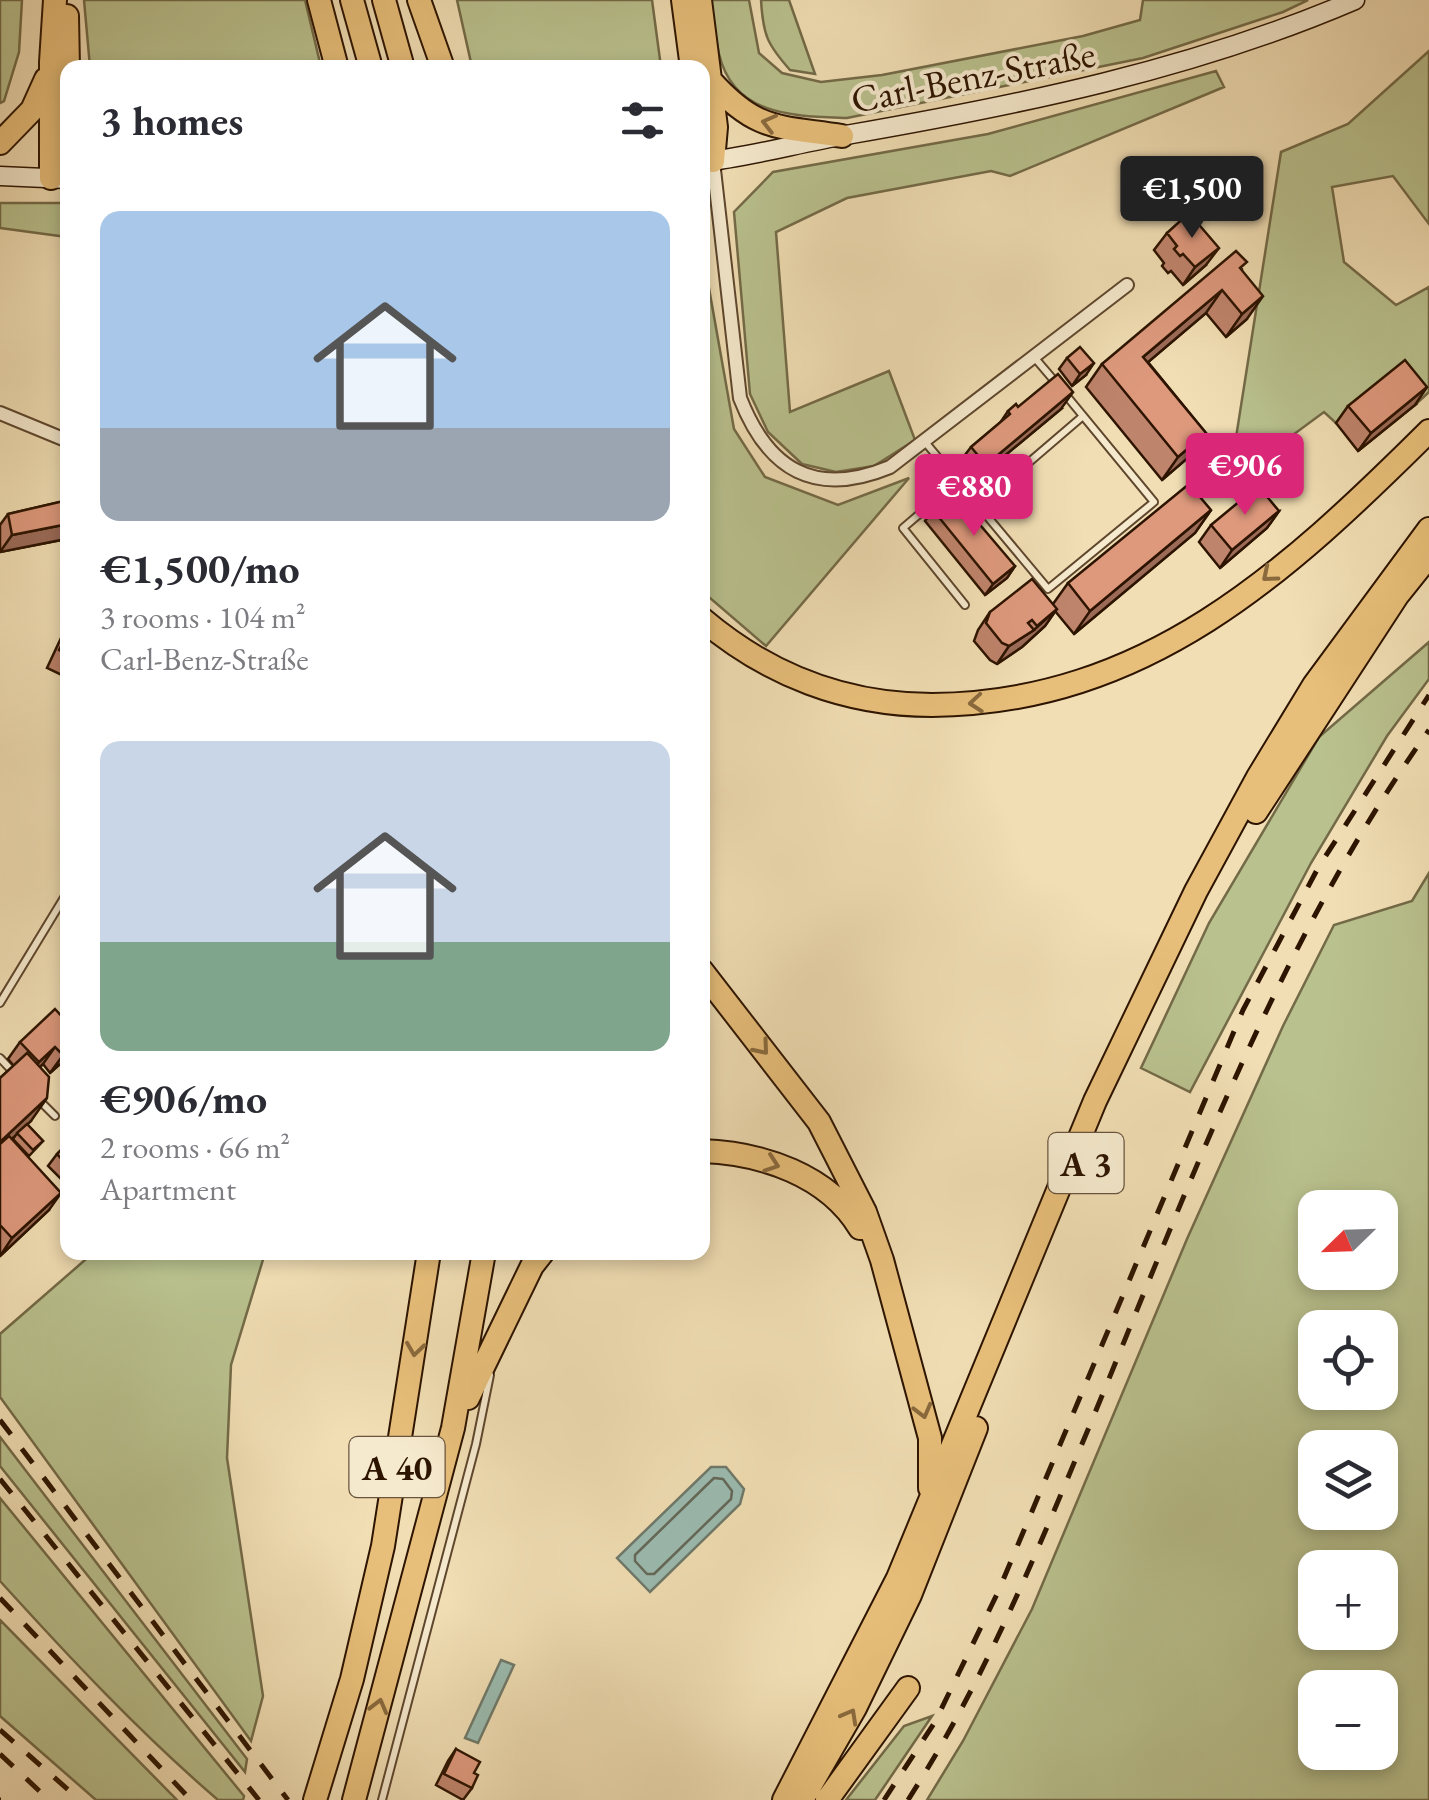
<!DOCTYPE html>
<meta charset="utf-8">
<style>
:root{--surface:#fff;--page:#f7f7f7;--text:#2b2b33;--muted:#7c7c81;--accent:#db2777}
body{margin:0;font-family:"EB Garamond",serif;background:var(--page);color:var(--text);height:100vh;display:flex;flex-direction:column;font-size:38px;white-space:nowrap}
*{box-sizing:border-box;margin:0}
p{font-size:32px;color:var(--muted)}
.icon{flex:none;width:55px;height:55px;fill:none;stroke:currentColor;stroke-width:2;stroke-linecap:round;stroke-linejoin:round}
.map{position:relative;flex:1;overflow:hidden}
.side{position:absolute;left:60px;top:60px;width:650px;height:1200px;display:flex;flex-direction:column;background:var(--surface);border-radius:20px;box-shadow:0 5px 15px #0003}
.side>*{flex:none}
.needle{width:65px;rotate:247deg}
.tools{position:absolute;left:1298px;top:1190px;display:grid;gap:20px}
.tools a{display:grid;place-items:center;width:100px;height:100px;border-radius:20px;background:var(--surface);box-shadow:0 5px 15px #0003;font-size:50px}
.price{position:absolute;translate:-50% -85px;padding:0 22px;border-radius:10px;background:var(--accent);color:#fff;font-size:32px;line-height:65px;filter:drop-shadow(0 2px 5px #0008)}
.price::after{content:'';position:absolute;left:50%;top:60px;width:30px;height:22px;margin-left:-15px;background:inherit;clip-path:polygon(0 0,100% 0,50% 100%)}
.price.selected{background:#222;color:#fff}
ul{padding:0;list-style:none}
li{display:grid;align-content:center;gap:20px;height:530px;padding:0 40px}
li span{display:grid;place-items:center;height:310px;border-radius:20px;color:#555}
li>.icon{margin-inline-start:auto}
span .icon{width:180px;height:180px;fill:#fffc;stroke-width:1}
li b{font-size:42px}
h2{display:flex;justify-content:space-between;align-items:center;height:120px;padding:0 40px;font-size:42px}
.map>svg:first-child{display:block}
.green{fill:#b9c18e;stroke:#736a47;stroke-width:2.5;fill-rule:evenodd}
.water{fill:#9bbcb1;stroke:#6f796a;stroke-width:2.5}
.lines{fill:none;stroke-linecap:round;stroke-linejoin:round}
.shore{stroke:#646858;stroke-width:2.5}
.service-casing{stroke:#5e462d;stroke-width:10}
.minor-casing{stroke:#5e462d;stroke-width:16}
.secondary-casing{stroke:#2d1400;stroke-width:21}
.motorway-casing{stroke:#2d1400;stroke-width:26}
.service{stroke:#f6eace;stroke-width:6}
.minor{stroke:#f6eace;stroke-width:12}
.secondary{stroke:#f6eace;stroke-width:18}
.motorway{stroke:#e8bf7a;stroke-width:22}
.rail{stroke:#2d1400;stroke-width:5;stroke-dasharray:18 18;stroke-linecap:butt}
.wall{fill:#bf846c;stroke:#2d1400;stroke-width:2.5}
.shaded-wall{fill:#9b6b58;stroke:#2d1400;stroke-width:2.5}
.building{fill:#de997d;stroke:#2d1400;stroke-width:2.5}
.oneway{stroke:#8a6a3d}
.labels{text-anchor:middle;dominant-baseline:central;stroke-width:8;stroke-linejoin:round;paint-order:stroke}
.shield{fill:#f6eace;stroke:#69543e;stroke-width:2.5}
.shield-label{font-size:35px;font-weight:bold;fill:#2d1400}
.street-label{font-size:38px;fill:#2d1400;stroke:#f6eace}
</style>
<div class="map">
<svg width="1429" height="1800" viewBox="0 0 1429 1800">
<rect width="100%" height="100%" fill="#f1deb4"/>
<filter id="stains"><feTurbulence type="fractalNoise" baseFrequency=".002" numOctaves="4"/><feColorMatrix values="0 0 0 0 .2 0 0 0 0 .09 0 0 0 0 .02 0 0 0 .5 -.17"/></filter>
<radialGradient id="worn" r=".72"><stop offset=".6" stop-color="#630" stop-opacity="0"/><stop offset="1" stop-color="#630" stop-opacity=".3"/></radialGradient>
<path class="green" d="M0 0H22L19 52 4 101 0 103Z
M84 0H305L321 67H90Z
M457 0H652L661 67H472Z
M711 0H749L759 53 782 73 821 82 882 75 1083 36 1140 20 1143 0H1308L1283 12 1143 58 847 118C795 116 734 117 719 54 715 37 714 18 711 0Z
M761 0H789L815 74 790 70C767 44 763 35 761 0Z
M1429 51V224L1393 176 1332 187 1344 262 1396 305 1429 287V392L1415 405 1393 378 1336 423 1324 412 1229 482 1281 152 1348 124Z
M1216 71 1224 87 1010 176 991 171 847 198 776 232 790 412 889 371 915 440 874 466 836 472 802 464 768 432 750 394 734 212 773 172 988 134Z
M0 203H67V237L0 228Z
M702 249 734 429 765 477 838 505 909 478 766 646 703 592Z
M1429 642V679L1387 736 1311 863 1190 1092 1141 1068 1209 923 1319 737Z
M1429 873V1800H927L963 1741 1032 1609 1187 1239 1283 1026 1334 925 1412 901ZM1315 1208H1380V1272H1315ZM1315 1328H1380V1392H1315ZM1315 1448H1380V1512H1315ZM1315 1568H1380V1632H1315ZM1315 1688H1380V1752H1315Z
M93 1253H265L231 1365 227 1458 263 1696 251 1741 0 1397V1334Z
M0 1437 247 1759 245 1772 0 1466Z
M0 1498 244 1796 243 1800H218C140 1733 69 1657 0 1581Z
M0 1620 177 1800H96L0 1716Z
M932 1716 875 1800H846L904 1726Z"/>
<path class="water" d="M711 1467H726L744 1489 740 1504 650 1592 617 1558Z
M501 1660 514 1665 478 1743 465 1738Z"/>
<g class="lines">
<path class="shore" d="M714 1478 723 1479 732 1491 731 1499 654 1574H647L635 1561V1555Z"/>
<defs>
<path id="service" d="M1034 357 1057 384
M925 442 1048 589 1154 502 1065 394
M957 482 903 528 965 605
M978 506 1083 416
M0 1003 68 891
M0 1058 16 1075
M38 1099 55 1116
M382 1800 476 1444 490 1375"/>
<path id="minor" d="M713 161 740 398C768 470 815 498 890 467L1127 285
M0 413 68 441"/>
<path id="secondary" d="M702 162C751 157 798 143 846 135 1019 105 1192 70 1355 0
M0 176 68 179"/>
<path id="motorway" d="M319 0 337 68
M352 0 371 68
M384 0 403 68
M419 0 443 68
M683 0 692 68
M700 0 716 127 713 161
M67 16 68 68
M711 81C757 132 778 126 842 136
M0 143 32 110 46 79
M51 178V62L55 0
M702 619C768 675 846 705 932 705 1146 703 1286 573 1429 431
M1256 812 1397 596 1429 556
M702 971 819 1122 865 1212 882 1260 930 1438V1488
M702 1151C762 1153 828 1175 860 1228
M468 1398 532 1266 543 1252
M315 1800 352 1679 383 1546 429 1252
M354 1800 453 1428 484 1252
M784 1800 898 1578 1095 1101 1196 891 1258 777 1314 685 1429 529
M802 1800 855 1708 910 1595 976 1428
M827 1800 908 1688"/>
</defs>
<use href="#service" class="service-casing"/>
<use href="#minor" class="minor-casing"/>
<use href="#secondary" class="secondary-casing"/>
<use href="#motorway" class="motorway-casing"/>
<use href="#service" class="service"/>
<use href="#minor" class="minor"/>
<use href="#secondary" class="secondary"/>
<use href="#motorway" class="motorway"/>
<path class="rail" d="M0 1420 288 1800
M0 1479 259 1800
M0 1598 191 1800
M0 1730 80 1800
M0 1754 49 1800
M0 1800H1
M884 1800 935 1722 998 1592 1243 1010 1318 868 1429 695
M908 1800C986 1678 1036 1554 1092 1420 1189 1185 1280 939 1429 730"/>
</g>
<path class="wall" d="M1167 233 1206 265 1183 285 1171 271 1168 273 1162 266 1164 263 1154 250Z
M1242 270 1247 319 1226 337 1206 313 1148 362 1206 433 1190 456 1162 480 1086 387 1102 364Z
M1067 358 1086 375 1072 386 1059 369Z
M1415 405 1358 451 1336 423 1348 406Z
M1018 407 1061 409 973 482 958 464 971 447 1000 423 1008 411Z
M68 500V537L66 539 0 552V525L8 514Z
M933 510 1015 566 1007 578 985 595 925 521Z
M1211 510 1195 533 1074 634 1055 611 1045 626 1022 647 997 664 990 660 974 641 978 630 990 612 1053 604 1068 583Z
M1279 511 1267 528 1220 568 1199 542 1211 525Z
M68 623V678L47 668Z
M68 1023V1057L50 1073 43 1064 40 1067 31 1121 27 1124 43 1141 29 1156 13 1139 15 1136 12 1139 49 1210 0 1256V1078L14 1066 8 1059 20 1042Z
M68 1128V1140L62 1135Z
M67 1144 68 1186 48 1166 57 1154Z
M456 1749 474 1773 472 1788 463 1800 436 1785 448 1761Z"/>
<path class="shaded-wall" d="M1219 248 1206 265 1183 285 1195 267Z
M1222 290 1206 313 1127 380 1143 357Z
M1263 296 1247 319 1226 337 1242 314Z
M1094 363 1086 375 1072 386 1080 374Z
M1427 387 1415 405 1358 451 1371 433Z
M1073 392 1061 409 973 482 986 465Z
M1206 433 1190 456 1162 480 1178 457Z
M1211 510 1195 533 1074 634 1090 611Z
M1279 511 1267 528 1220 568 1232 550Z
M68 524V537L66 539 0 552 12 535Z
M1015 566 1007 578 985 595 993 584Z
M1057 609 1045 626 1022 647 997 664 1009 646 1034 630Z
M55 1047 43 1064 27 1079 39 1062Z
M68 1051V1057L50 1073 63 1055Z
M47 1098 31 1121 0 1150V1142Z
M61 1193 49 1210 0 1256 12 1238Z"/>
<path class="building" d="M1189 213 1219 248 1195 267 1183 254 1180 256 1174 249 1177 246 1167 233Z
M1236 251 1247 262 1240 268 1263 296 1242 314 1222 290 1143 357 1206 433 1178 457 1102 364Z
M1080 347 1094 363 1080 374 1067 358Z
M1405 360 1427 387 1371 433 1348 406Z
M1058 374 1073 392 986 465 971 447 1010 414 1008 411 1016 404 1018 407Z
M1189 484 1211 510 1090 611 1068 583Z
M1258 486 1279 511 1232 550 1211 525Z
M953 493 1015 566 993 584 933 510Z
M68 500V524L12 535 8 514Z
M1032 579 1057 609 1037 626 1032 620 1028 623 1034 630 1009 646 1002 643 986 623 990 612Z
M68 633V655L59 650Z
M55 1009 68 1023V1051L63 1055 55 1047 39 1062 20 1042Z
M27 1053 49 1077 47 1098 0 1142V1078Z
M27 1124 43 1141 33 1150 17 1133Z
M9 1136 61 1193 12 1238 0 1225V1144Z
M67 1144 68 1145V1166L57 1154Z
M456 1749 480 1762 474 1773 478 1775 472 1788 444 1774Z"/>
<defs><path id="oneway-chevron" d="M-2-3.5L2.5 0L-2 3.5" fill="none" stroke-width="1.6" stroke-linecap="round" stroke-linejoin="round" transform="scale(2.5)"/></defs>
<g class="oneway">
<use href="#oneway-chevron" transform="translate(769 123) rotate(-166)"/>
<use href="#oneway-chevron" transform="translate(1269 575) rotate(140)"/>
<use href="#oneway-chevron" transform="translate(976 703) rotate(175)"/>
<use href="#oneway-chevron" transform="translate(762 1048) rotate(50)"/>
<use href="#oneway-chevron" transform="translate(772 1164) rotate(19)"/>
<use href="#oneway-chevron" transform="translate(415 1349) rotate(98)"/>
<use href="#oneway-chevron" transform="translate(923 1411) rotate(75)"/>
<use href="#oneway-chevron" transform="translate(379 1706) rotate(-75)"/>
<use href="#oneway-chevron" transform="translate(850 1716) rotate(-61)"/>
</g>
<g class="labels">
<g class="shield">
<rect x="1048.5" y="1133" width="75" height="60" rx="8"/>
<rect x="349.5" y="1437" width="95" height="60" rx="8"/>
</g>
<g class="shield-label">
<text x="1086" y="1163">A 3</text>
<text x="397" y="1467">A 40</text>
</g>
<g class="street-label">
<text transform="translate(973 76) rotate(-11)">Carl-Benz-Straße</text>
</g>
</g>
<rect width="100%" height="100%" filter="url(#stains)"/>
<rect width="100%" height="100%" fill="url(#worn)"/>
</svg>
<div class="tools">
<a><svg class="needle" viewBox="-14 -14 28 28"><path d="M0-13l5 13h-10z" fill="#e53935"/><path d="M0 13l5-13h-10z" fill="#7c7c81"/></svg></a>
<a><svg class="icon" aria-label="locate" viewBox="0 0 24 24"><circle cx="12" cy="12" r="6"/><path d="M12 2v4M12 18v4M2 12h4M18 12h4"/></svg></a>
<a><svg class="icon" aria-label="layers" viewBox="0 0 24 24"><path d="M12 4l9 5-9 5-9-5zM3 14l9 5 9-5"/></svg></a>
<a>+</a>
<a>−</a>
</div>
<b class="price selected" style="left:1192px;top:241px">€1,500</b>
<b class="price" style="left:1245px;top:518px">€906</b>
<b class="price" style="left:974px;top:539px">€880</b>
<section class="side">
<h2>3 homes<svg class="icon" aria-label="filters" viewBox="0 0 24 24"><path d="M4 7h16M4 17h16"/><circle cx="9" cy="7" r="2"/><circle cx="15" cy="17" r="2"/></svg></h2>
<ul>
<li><span style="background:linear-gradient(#a9c7e8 70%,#9aa5b1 0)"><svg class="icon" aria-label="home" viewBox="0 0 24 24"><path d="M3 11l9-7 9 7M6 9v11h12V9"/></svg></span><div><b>€1,500/mo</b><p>3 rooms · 104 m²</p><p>Carl-Benz-Straße</p></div></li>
<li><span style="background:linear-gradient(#c9d6e8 65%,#7fa58c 0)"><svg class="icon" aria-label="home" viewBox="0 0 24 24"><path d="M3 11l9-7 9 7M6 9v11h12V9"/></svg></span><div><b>€906/mo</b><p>2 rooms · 66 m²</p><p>Apartment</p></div></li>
</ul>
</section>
</div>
